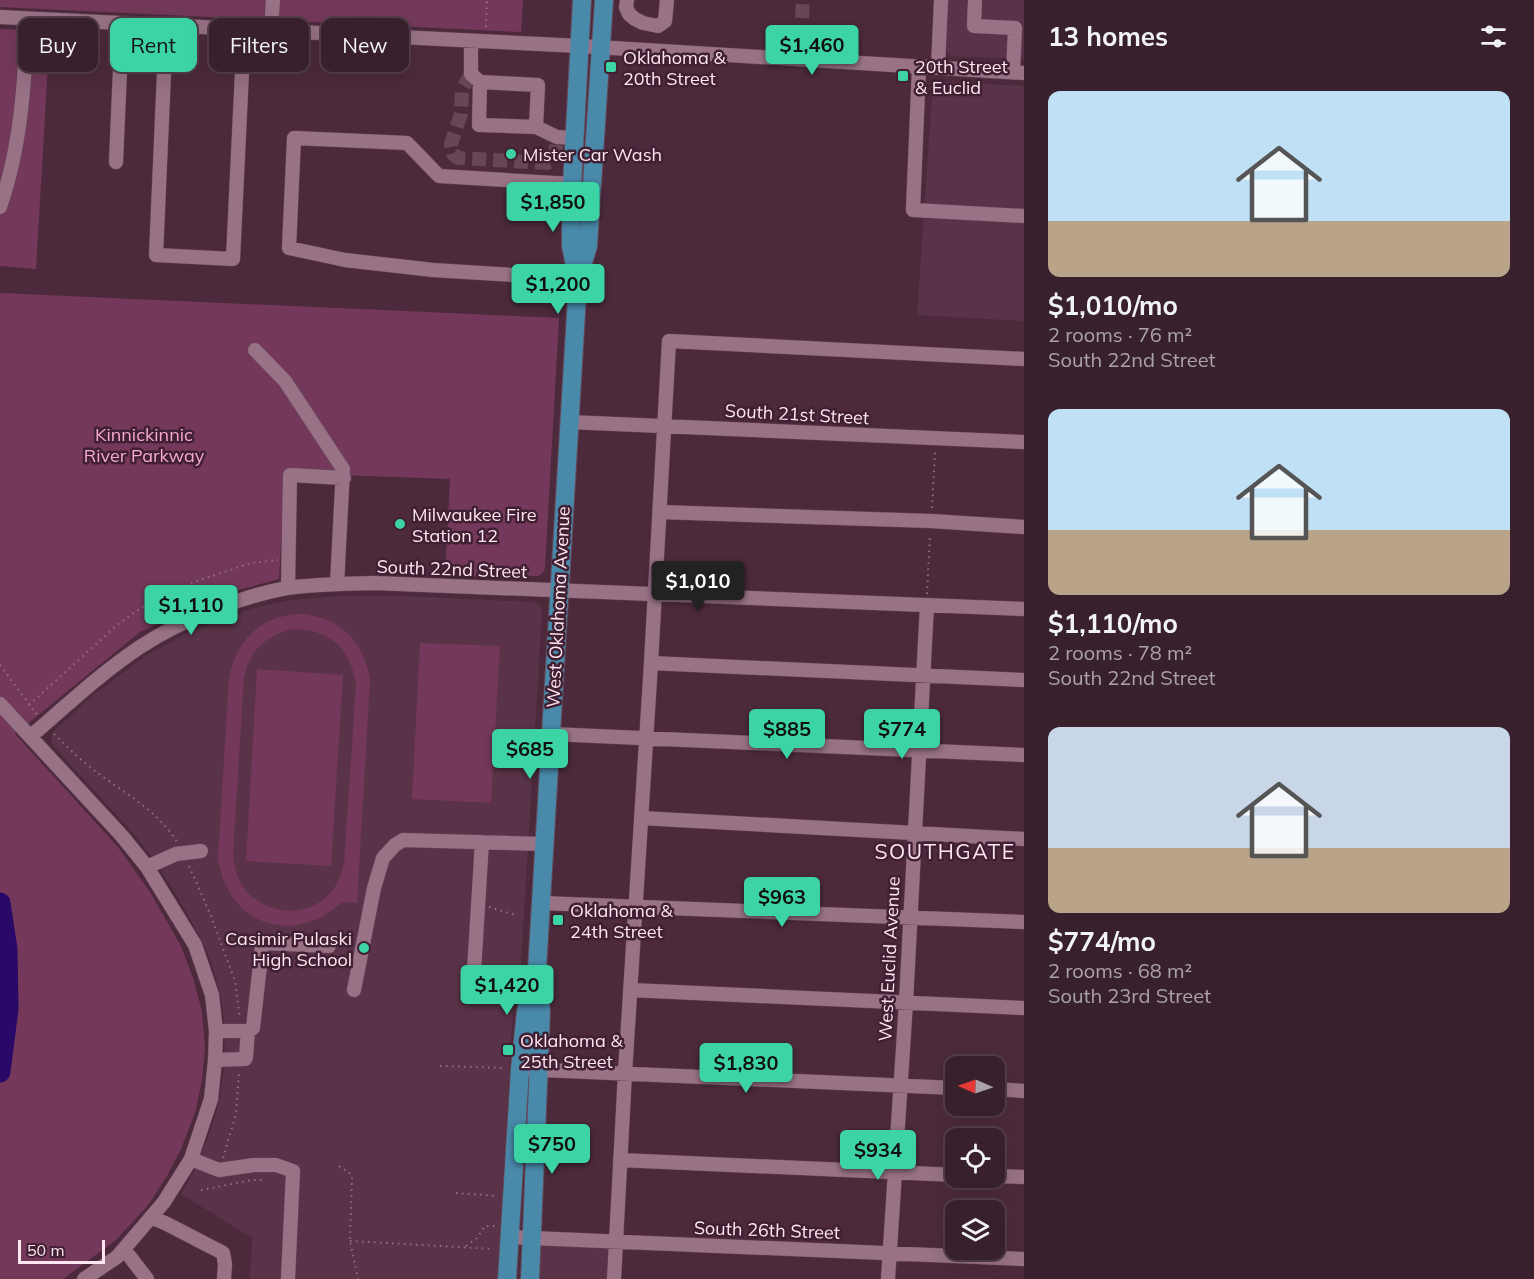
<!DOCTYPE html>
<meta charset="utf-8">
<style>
:root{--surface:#39202d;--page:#402835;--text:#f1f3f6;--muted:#aba3aa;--line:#533e49;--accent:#3cd4a4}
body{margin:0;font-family:Mulish,sans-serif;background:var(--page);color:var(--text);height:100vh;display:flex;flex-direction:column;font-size:22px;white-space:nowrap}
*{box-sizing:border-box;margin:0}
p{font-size:20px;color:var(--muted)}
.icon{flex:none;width:33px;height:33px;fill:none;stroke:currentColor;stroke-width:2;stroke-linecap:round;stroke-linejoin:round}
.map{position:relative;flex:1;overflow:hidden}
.sheet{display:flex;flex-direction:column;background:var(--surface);width:510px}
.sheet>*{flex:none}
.hud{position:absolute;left:18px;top:18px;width:570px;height:54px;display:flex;gap:12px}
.needle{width:39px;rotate:272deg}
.fabs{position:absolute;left:945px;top:1056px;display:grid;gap:12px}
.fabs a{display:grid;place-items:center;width:60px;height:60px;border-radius:12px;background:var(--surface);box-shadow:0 6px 24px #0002,0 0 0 2px var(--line);font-size:30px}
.scale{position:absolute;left:18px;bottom:15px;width:87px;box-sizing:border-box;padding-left:6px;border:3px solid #fde6f1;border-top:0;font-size:16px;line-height:21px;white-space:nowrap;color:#fde6f1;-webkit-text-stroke:4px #402032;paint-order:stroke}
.price{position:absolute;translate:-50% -51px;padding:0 14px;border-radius:6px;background:var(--accent);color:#111;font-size:20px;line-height:39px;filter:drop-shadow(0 2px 3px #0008)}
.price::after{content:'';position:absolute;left:50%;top:36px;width:18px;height:14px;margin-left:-9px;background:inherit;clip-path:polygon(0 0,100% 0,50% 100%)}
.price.active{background:#222;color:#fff}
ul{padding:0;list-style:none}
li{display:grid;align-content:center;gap:12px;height:318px;padding:0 24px}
li span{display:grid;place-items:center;height:186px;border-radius:12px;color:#555}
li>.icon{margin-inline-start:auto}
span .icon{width:108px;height:108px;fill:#fffc;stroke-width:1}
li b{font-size:26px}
h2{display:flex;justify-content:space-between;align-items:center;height:72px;padding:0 24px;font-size:26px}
.tag{padding:0 21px;border-radius:12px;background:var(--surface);box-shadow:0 6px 24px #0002,0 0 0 2px var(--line);font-size:21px;line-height:54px}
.tag.active{background:var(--accent);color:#111}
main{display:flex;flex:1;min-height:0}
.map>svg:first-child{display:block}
.built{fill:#5a3348}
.green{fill:#74395a;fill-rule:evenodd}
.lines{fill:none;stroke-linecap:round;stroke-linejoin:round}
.river{stroke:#290968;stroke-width:21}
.minor-tunnel{stroke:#674657;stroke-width:14;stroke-dasharray:14 7;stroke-linecap:butt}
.minor-casing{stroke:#654859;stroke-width:15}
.major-casing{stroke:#654859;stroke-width:20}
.path{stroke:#8f7181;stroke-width:2;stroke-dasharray:1.5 4.5;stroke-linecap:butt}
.minor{stroke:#997286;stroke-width:14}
.major{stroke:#4989aa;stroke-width:18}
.poi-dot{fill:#3cd4a4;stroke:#402032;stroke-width:2}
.labels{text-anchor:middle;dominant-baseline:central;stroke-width:5;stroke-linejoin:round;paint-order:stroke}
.poi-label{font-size:18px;fill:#fde6f1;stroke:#402032;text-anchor:start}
.street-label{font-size:18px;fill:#fde6f1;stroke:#402032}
.park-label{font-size:18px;fill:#f7a9d2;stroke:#402032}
.quarter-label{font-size:21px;letter-spacing:1.5px;fill:#fde6f1;stroke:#402032}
</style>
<main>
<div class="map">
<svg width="1024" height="1279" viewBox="0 0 1024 1279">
<rect width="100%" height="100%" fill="#4c2a3c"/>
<path class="built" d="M948 0H1024V59L952 56 948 54 946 49Z
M933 81 1024 86V321L917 315Z
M339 596H404L533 602 539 604 542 612 521 964 513 1009 497 1279H250L252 1238 181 1194 195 1170 212 1127 219 1101 224 1068 225 1025 221 998 211 961 199 935 173 889 153 858 127 826 55 748 52 743 51 737 54 731 95 694 141 659 188 632 250 609 290 600Z
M532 1238 616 1242 614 1279H530Z"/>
<path class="green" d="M0 0H523L521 32 0 7Z
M0 29 50 31 36 269 0 266Z
M0 293 559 318 545 567 544 571 539 576 445 577 450 479 285 473 279 579 228 593 140 632 15 734 118 847 150 892 181 946 193 978 202 1011 205 1049 202 1080 195 1113 181 1149 167 1176 149 1204 116 1240 63 1279H0Z
M302 614C342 618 365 643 370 681L357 903 342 902C293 948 226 924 218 857L229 678C237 639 261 615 302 614ZM293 629C330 629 351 649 356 685L344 864C341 875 338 885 330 893 307 920 261 915 242 885 236 876 234 865 233 855L244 677C251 649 265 636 293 629Z
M420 643 500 646 491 803 412 799Z
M257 669 343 675 331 866 246 861Z"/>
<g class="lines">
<path class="river" d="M0 903 7 949 8 1009 0 1072"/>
<path class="minor-tunnel" d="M800 60 803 0
M471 74 462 89 461 114 451 144 453 154 458 158 547 163 555 159 557 137"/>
<defs>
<path id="minor" d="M627 0 626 7 629 14 635 19 643 23 658 26 665 21 667 0
M975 0 974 26 1015 28 1013 72
M0 17 580 46 1024 73
M271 31 273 0
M471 41V74L480 82 538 85 536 127 557 137 574 138
M919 67 913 210 1024 216
M938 68 941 0
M164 73 156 255 233 259 244 30
M480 82 479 125 536 127
M116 162 122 24
M571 184 439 176 407 143 294 138 289 248 345 260 433 270 578 279
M0 207C21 147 25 81 27 19
M255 350 285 381 343 469 337 584
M569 422 1024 442
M660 512 931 521 1024 527
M288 588 290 475 344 478
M651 663 1024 680
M0 704 122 836 147 867 195 945 212 995 216 1031 215 1060 211 1099 191 1159 164 1202 117 1257 84 1279
M551 734 1024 755
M31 736C66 706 101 673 140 647 181 620 239 597 287 588 316 584 345 584 374 583L1024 609
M641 818 1024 839
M147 867 176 854 201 851
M541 903 1024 922
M473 987 482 842
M354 990 374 888 383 858 395 845 403 840 544 844
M630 990 1024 1008
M216 1031H248L253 1028 262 947 264 943 329 946
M215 1060 245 1059 246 1057 248 1031
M520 1069 956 1088
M994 1089 1024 1091
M191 1159 219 1170 254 1165H276L293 1171 288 1279
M620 1160 956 1175
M994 1176 1024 1177
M151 1217 167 1224 223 1253 225 1264 224 1279
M509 1237 1024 1259
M124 1249 147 1279
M614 1279 625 1073 651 663 669 341 1024 359
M888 1279 906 1002 927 605"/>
<path id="major" d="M577 276 571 246V204L582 0
M507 1279 520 1069 526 1011 534 981
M530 1279 541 1012 537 970 578 279 588 246 604 0"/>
</defs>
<use href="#minor" class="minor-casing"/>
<use href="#major" class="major-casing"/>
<path class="path" d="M486 27 487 0
M932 508 935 452
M927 594 930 534
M0 665 38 716
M29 705 116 626 142 607 194 582 251 563 278 560
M54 734C69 749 85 764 103 777 131 797 159 813 177 842
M189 866 211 916 235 981 240 1019
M489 907 515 915
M440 1066 505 1068
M223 1158 236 1114 239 1073
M339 1166 352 1175 350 1241 358 1279
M201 1190 252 1180H266
M456 1193 498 1196
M350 1241 494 1249
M466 1246 477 1238 485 1226H496"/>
<use href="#minor" class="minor"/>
<use href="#major" class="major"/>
</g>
<g class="poi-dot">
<rect x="605" y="61" width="12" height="12" rx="3"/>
<rect x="897" y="70" width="12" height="12" rx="3"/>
<circle cx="511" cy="154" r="6"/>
<circle cx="400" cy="524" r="6"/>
<rect x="552" y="914" width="12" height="12" rx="3"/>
<circle cx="364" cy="948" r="6"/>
<rect x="502" y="1044" width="12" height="12" rx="3"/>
</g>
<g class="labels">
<g class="poi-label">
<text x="623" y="57">Oklahoma &amp;<tspan x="623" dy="21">20th Street</tspan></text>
<text x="915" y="66">20th Street<tspan x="915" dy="21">&amp; Euclid</tspan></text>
<text x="523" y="154">Mister Car Wash</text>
<text x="412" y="514">Milwaukee Fire<tspan x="412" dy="21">Station 12</tspan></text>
<text x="570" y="910">Oklahoma &amp;<tspan x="570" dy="21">24th Street</tspan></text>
<text x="352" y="938" text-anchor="end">Casimir Pulaski<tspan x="352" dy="21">High School</tspan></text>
<text x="520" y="1040">Oklahoma &amp;<tspan x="520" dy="21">25th Street</tspan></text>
</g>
<g class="street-label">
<text transform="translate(797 414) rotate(3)">South 21st Street</text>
<text transform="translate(452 569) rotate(2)">South 22nd Street</text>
<text transform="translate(558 607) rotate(-87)">West Oklahoma Avenue</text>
<text transform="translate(889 959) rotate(-87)">West Euclid Avenue</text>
<text transform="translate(767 1230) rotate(2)">South 26th Street</text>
</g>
<g class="park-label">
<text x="144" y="434">Kinnickinnic<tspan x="144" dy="21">River Parkway</tspan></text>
</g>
<g class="quarter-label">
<text x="945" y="851">SOUTHGATE</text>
</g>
</g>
</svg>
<div class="fabs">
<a><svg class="needle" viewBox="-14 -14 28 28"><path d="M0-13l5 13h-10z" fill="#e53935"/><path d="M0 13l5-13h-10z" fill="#aba3aa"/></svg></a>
<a><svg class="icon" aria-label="locate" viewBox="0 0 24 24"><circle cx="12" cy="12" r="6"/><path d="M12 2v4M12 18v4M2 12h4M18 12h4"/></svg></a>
<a><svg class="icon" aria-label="layers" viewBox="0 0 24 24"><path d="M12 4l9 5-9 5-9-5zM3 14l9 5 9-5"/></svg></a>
</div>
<div class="scale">50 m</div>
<b class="price" style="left:812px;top:76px">$1,460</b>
<b class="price" style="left:553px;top:233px">$1,850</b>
<b class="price" style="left:558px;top:315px">$1,200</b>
<b class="price active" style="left:698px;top:612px">$1,010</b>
<b class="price" style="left:191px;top:636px">$1,110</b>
<b class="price" style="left:787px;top:760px">$885</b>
<b class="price" style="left:902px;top:760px">$774</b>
<b class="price" style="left:530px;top:780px">$685</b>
<b class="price" style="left:782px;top:928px">$963</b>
<b class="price" style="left:507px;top:1016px">$1,420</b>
<b class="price" style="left:746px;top:1094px">$1,830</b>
<b class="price" style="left:552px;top:1175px">$750</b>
<b class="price" style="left:878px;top:1181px">$934</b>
<div class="hud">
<a class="tag">Buy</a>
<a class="tag active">Rent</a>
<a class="tag">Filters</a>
<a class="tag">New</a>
</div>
</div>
<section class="sheet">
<h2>13 homes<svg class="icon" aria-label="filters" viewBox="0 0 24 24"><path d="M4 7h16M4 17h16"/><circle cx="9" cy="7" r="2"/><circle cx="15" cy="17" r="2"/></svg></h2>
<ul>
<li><span style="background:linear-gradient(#bfe0f5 70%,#b9a48a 0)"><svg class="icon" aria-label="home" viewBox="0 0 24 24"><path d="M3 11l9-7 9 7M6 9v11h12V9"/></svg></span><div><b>$1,010/mo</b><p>2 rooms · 76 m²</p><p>South 22nd Street</p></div></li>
<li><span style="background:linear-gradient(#bfe0f5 65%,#b9a48a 0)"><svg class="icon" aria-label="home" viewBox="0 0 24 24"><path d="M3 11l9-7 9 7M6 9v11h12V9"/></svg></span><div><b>$1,110/mo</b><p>2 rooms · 78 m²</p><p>South 22nd Street</p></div></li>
<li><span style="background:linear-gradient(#c9d6e8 65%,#b9a48a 0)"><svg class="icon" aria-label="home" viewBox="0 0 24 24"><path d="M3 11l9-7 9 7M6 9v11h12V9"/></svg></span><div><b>$774/mo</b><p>2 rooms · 68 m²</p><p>South 23rd Street</p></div></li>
</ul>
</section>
</main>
